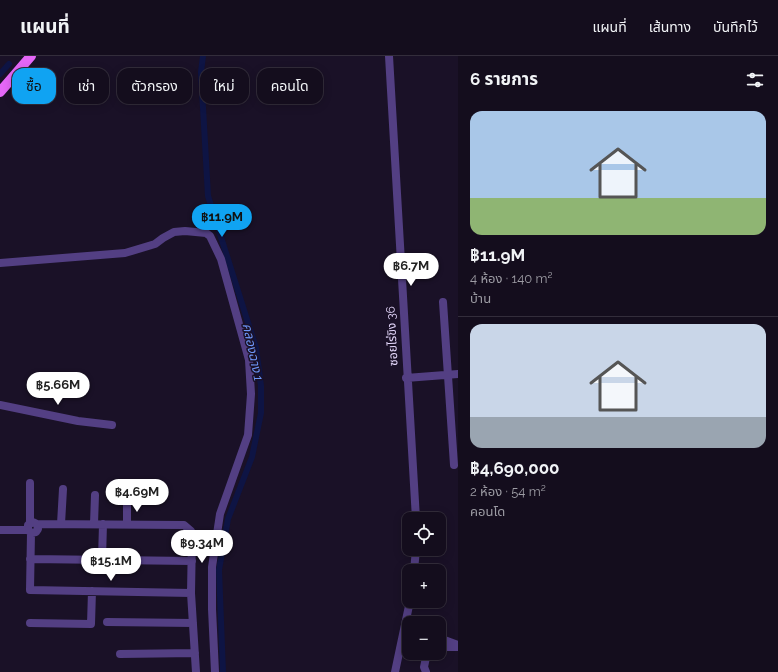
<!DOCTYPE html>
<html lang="th">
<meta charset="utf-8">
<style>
:root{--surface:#140d1d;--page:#211b2a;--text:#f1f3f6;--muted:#9d9ca4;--line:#332d3b;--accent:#10a3f2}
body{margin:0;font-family:Raleway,"Noto Sans Thai",sans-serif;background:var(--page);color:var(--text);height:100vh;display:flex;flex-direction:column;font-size:15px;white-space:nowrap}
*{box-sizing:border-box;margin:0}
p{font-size:13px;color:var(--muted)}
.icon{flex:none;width:22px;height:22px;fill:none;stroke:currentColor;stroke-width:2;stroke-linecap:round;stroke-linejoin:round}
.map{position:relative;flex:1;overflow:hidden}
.drawer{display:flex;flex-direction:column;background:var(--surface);width:320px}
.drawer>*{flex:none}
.banner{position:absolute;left:12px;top:12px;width:380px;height:36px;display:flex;gap:8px}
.controls{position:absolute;left:402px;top:456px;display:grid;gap:8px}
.controls a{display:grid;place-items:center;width:44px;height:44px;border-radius:8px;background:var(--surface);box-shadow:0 2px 10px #0003,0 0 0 1px var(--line);font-size:20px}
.price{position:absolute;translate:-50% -34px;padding:0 9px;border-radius:14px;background:#fff;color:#222;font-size:13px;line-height:26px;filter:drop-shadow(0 1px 2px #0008)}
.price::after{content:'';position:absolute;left:50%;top:24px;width:12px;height:9px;margin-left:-6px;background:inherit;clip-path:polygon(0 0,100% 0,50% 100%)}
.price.current{background:var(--accent);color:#111}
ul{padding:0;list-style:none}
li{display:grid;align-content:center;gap:8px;height:212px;padding:0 12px}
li+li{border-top:1px solid var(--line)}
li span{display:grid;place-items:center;height:124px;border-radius:12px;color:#555}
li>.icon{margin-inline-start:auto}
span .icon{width:72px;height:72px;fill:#fffc;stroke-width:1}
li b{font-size:17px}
h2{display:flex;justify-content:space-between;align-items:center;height:48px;padding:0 12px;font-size:17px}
.pill{padding:0 14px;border-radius:12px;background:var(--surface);box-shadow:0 2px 10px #0003,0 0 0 1px var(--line);font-size:14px;line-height:36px}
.pill.current{background:var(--accent);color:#111}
header{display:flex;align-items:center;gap:24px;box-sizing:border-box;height:56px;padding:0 20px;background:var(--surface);border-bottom:1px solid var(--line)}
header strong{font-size:19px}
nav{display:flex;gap:22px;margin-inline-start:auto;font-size:14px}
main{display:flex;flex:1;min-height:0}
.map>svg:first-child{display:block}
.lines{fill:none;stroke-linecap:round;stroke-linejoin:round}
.canal{stroke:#0e1444;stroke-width:6}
.minor{stroke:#533f83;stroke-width:8}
.major{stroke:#e567f7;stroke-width:10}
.labels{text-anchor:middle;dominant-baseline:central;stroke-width:3;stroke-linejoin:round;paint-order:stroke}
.street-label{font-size:12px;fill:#e6d9fd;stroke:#1a1127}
.water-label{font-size:13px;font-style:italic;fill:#6d95f7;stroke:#1a1127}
</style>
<header>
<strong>แผนที่</strong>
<nav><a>แผนที่</a><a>เส้นทาง</a><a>บันทึกไว้</a></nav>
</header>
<main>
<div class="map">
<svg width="458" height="616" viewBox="0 0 458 616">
<rect width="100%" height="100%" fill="#1a1127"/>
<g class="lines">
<path class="canal" d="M203 0 201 16 208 140 256 292 261 330V357L252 401 228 463 219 514 223 616
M0 18 9 8"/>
<path class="minor" d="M389 0 416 463
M0 207 125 197 155 188 163 182 174 176 185 175 206 177 210 180 221 203 249 304 251 338 248 379 220 458 212 511V553L215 616
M443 246 454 409
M406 322 458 318
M0 349 78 365 112 369
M30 467V427
M37 468 38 473 36 476 31 477 28 474V469L33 466 37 468 184 469 191 475 192 480 191 537 196 616
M61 468 63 433
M94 468 95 439
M127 468V445
M0 474H28
M31 477 30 534 191 537
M30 503 192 505
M102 503 103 468
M414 515 416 493
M107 566 193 567
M30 567 91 568 92 535
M439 582 458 589
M439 591H458
M120 598 195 597
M395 616 410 545
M426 616 424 611 427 597"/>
<path class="major" d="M0 36 31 0"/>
</g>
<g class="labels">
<g class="street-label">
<text transform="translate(392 280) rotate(-93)">ซอยไร่ขิง 36</text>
</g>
<g class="water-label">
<text transform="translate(253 296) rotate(78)">คลองฉาง 1</text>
</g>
</g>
</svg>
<div class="controls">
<a><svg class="icon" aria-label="locate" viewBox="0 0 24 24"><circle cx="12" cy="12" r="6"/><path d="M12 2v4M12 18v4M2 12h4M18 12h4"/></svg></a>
<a>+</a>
<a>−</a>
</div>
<b class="price current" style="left:222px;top:182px">฿11.9M</b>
<b class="price" style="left:411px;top:231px">฿6.7M</b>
<b class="price" style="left:58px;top:350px">฿5.66M</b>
<b class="price" style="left:137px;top:457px">฿4.69M</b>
<b class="price" style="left:202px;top:508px">฿9.34M</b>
<b class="price" style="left:111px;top:526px">฿15.1M</b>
<div class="banner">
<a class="pill current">ซื้อ</a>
<a class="pill">เช่า</a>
<a class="pill">ตัวกรอง</a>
<a class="pill">ใหม่</a>
<a class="pill">คอนโด</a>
</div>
</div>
<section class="drawer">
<h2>6 รายการ<svg class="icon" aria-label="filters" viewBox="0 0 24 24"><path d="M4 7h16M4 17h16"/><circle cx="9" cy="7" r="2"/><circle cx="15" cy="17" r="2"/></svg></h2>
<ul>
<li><span style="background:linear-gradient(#a9c7e8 70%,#8fb573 0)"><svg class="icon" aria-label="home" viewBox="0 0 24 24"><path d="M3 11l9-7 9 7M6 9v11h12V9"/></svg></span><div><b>฿11.9M</b><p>4 ห้อง · 140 m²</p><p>บ้าน</p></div></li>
<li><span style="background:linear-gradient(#c9d6e8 75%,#9aa5b1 0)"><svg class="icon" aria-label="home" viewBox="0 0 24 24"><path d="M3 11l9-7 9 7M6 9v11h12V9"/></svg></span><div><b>฿4,690,000</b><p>2 ห้อง · 54 m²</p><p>คอนโด</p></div></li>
</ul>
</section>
</main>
